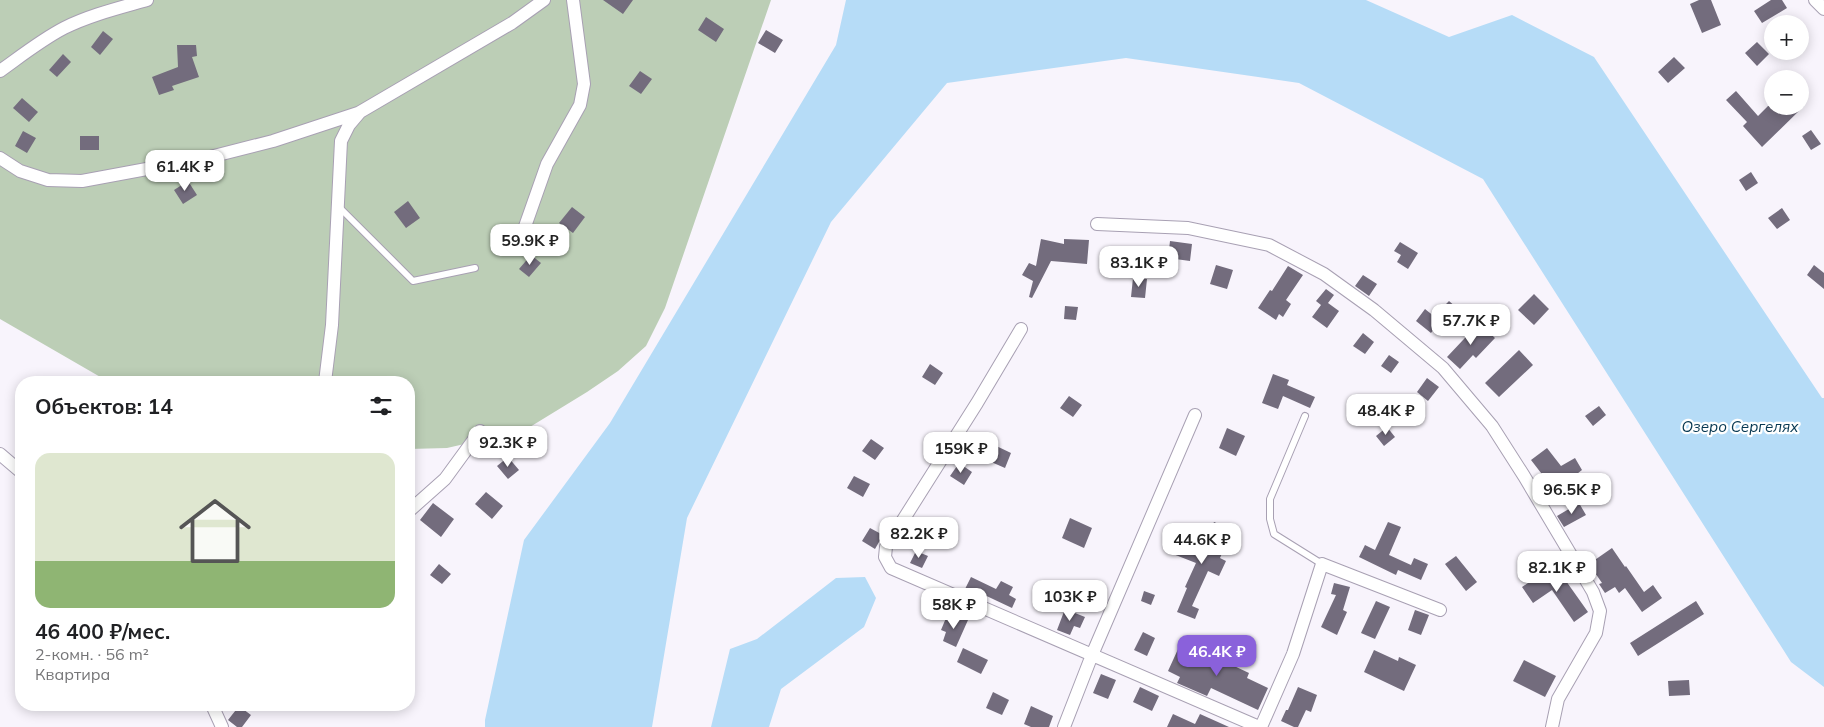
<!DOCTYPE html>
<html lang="ru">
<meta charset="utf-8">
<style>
:root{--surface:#fff;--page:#f2f2f2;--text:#202124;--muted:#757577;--accent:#8a61db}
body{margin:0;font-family:Mulish,sans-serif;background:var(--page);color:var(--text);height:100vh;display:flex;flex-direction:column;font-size:19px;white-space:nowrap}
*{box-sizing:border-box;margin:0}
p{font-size:16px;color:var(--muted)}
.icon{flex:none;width:28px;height:28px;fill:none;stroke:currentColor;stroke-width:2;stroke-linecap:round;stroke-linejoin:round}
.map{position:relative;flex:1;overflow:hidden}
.sheet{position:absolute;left:15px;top:376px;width:400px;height:335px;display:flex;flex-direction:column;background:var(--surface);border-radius:20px;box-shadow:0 2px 12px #0003}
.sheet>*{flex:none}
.controls{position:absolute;left:1764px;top:15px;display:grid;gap:10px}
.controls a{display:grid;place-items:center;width:45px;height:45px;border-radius:50%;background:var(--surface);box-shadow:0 2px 12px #0003;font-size:25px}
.price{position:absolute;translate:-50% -42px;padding:0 11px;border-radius:10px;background:#fff;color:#222;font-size:16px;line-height:32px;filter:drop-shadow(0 1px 2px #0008)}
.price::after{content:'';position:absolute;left:50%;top:30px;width:15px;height:11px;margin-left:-8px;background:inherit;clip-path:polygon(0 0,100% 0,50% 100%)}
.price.on{background:var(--accent);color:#fff}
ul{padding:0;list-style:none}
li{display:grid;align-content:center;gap:10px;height:265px;padding:0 20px}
li span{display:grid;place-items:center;height:155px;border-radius:15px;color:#555}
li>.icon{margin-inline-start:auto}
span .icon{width:90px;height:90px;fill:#fffc;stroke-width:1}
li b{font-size:21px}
h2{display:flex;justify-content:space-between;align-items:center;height:60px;padding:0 20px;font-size:21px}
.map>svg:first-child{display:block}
.green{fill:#bcceb6}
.water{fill:#b6dcf7}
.building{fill:#736c7d}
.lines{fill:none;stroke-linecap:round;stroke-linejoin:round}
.service-casing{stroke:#a8a0b3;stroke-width:8}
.minor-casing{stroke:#a8a0b3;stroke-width:14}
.service{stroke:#fff;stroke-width:6}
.minor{stroke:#fff;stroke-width:12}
.labels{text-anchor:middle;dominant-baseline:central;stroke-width:4.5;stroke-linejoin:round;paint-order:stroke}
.water-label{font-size:15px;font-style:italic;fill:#073852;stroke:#fff}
</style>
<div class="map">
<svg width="1824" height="727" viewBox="0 0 1824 727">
<rect width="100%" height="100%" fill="#f8f4fc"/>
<path class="green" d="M0 0H771L665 308 646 346 618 371 587 392 525 430 447 448 409 449V382H109L0 319Z"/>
<path class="water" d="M846 0H1366L1449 37 1512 15 1594 57 1822 398H1824V687L1791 662 1483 179 1299 83 1126 58 947 83 831 222 687 518 652 727H485V720L524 540 610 423 836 45Z
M865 577 876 598 864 627 781 689 769 727H711L730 649 757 639 836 578Z"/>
<path class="building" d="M603 0H633L623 14Z
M1699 0H1711L1721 25 1702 33 1690 4Z
M1771 0H1782L1787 8 1762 23 1754 11Z
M706 17 724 29 716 42 698 30Z
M766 30 783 40 775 53 758 43Z
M103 31 113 39 100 55 91 47Z
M1757 42 1769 54 1757 66 1745 53Z
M177 45H196L197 56 192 57 199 77 172 86 174 90 159 95 152 77 178 67Z
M63 54 71 62 57 77 49 70Z
M1674 57 1685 68 1668 83 1658 72Z
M640 71 652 79 641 94 629 86Z
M1736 91 1758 116 1768 106H1804L1762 147 1743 126 1747 122 1726 100Z
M22 98 38 112 29 122 13 108Z
M1811 130 1821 144 1811 150 1802 136Z
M23 131 36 138 27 153 15 146Z
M80 136H99V150H80Z
M1751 172 1758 183 1746 191 1739 180Z
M188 181 197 195 183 204 174 190Z
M408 201 420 218 406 228 394 212Z
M572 207 585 217 573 233 559 223Z
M1782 208 1790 220 1777 229 1768 218Z
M1041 239 1064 244V239L1089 240 1087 264 1051 261 1032 298 1029 297 1033 281 1022 275 1029 263 1036 266Z
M1170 241 1192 244 1190 261 1168 258Z
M1400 242 1418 253 1408 269 1397 262 1401 255 1394 251Z
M531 255 541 263 529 277 519 269Z
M1114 258 1127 261 1124 275 1111 271Z
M1216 265 1233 270 1227 289 1210 284Z
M1814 265 1824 273V289L1807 275Z
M1288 266 1303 275 1286 300 1291 304 1283 317 1279 314 1276 320 1258 308 1270 290 1272 291Z
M1363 275 1377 284 1369 296 1355 286Z
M1133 278 1147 279 1145 298 1131 297Z
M1326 289 1334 295 1328 303 1339 311 1327 328 1312 317 1321 305 1316 301Z
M1534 294 1549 309 1534 325 1518 310Z
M1449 301 1457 308 1448 318 1440 310Z
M1065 306 1078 307 1076 320 1064 319Z
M1425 309 1440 321 1431 333 1416 321Z
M1479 323 1495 338 1476 358 1473 355 1460 369 1447 357Z
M1363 333 1374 342 1365 354 1353 346Z
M1519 350 1533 365 1499 397 1485 383Z
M1389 355 1399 362 1391 373 1381 366Z
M930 364 943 373 935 385 922 377Z
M1273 374 1289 380 1287 385 1315 397 1310 408 1283 396 1278 409 1262 403Z
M1427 378 1439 387 1428 401 1417 392Z
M1069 396 1082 405 1073 417 1060 408Z
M1599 406 1606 415 1593 426 1585 416Z
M1387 427 1395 437 1384 446 1376 436Z
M1227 428 1245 436 1236 456 1219 448Z
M871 439 884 448 875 460 862 451Z
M988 442 1011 453 1005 468 982 458Z
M1547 448 1561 466 1575 458 1582 470 1555 491 1531 460Z
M508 457 519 470 508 479 497 466Z
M959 463 972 472 964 485 950 476Z
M1590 473 1601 489 1592 495 1581 479Z
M854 476 870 484 863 497 847 488Z
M486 492 503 506 492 519 475 504Z
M433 503 454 519 441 537 420 520Z
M1579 503 1586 515 1564 527 1557 516Z
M1070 518 1092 528 1084 548 1062 538Z
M1214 522 1232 530 1220 558 1226 561 1219 576 1208 571 1192 606 1199 609 1195 619 1177 612 1187 588 1185 587 1196 563 1173 554 1178 540 1203 549Z
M1388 522 1401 527 1389 555 1411 565 1414 558 1428 564 1421 580 1398 570 1396 575 1359 557 1365 545 1375 550Z
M870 528 883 535 875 549 862 541Z
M1612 548 1625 567 1626 566 1644 592 1653 585 1662 598 1642 612 1625 588 1619 593 1615 587 1605 593 1599 584 1602 583 1589 564Z
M916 551 928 556 922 568 910 563Z
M1456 556 1477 582 1466 591 1445 564Z
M439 564 451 574 442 584 430 575Z
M1562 568 1570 578 1566 581 1588 612 1574 622 1552 590 1533 603 1522 587 1538 576 1542 582Z
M971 577 996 589 1001 581 1013 587 1009 595 1016 599 1012 608 976 591 975 594 965 589Z
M1334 583 1350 587 1343 610 1347 612 1337 635 1321 627 1336 595 1331 594Z
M1144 591 1155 595 1151 605 1141 601Z
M1376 601 1390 607 1375 639 1361 633Z
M1696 601 1704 614 1638 656 1630 643Z
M1065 609 1085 617 1080 628 1074 626 1070 635 1057 630Z
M1415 610 1429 615 1421 635 1408 630Z
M954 614 968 620 956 647 943 641 946 632 941 630 946 618 951 620Z
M1143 632 1155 638 1147 656 1134 650Z
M1179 647 1209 661 1214 649 1235 658 1232 665 1249 673 1247 678 1268 688 1258 710 1211 688 1207 696 1177 683 1180 677 1168 671Z
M963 648 988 660 981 674 957 662Z
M1374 650 1398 661 1399 657 1416 665 1404 691 1364 672Z
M1524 660 1556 676 1545 697 1513 681Z
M1101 674 1116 680 1108 699 1093 693Z
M1689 680 1690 695 1669 696 1668 681Z
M1140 687 1159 696 1152 711 1133 702Z
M1298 687 1317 695 1311 712 1306 710 1298 727H1294L1281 721 1286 710H1288Z
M993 692 1009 700 1002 715 986 708Z
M239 706 251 715 242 727H237L228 720Z
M1031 706 1053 716 1049 727H1031L1024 724Z
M1173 714 1195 724 1200 714 1229 727H1167Z"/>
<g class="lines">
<defs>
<path id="service" d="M339 207 413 281 475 268
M1305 416 1270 499V519L1274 534 1322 564"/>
<path id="minor" d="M1815 0 1824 9
M0 71C21 56 41 40 64 28 90 15 119 8 147 0
M0 158 20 171 48 180 82 181 206 158 273 141 358 113
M1097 224 1188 228 1269 245 1324 274 1374 310 1443 368 1492 426 1524 476 1593 592 1600 611 1596 633 1558 699 1552 727
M522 235 547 164 580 105 584 84 573 0
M1021 329 977 403 886 547 885 557 891 568 1259 727
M325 382 332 325 341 141 349 125 360 112 512 23 544 0
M0 454 21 472
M409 511 445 479 480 431
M212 705 222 727
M1064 727 1092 655 1195 415
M1261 727 1293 654 1322 564 1440 610"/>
</defs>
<use href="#service" class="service-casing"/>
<use href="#minor" class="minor-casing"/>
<use href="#service" class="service"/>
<use href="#minor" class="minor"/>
</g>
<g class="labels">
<g class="water-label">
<text x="1740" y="426">Озеро Сергелях</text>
</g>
</g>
</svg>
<div class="controls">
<a>+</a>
<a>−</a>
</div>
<b class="price" style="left:185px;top:192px">61.4K ₽</b>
<b class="price" style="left:530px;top:266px">59.9K ₽</b>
<b class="price" style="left:1139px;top:288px">83.1K ₽</b>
<b class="price" style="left:1471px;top:346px">57.7K ₽</b>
<b class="price" style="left:1386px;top:436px">48.4K ₽</b>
<b class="price" style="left:508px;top:468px">92.3K ₽</b>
<b class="price" style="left:961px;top:474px">159K ₽</b>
<b class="price" style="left:1572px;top:515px">96.5K ₽</b>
<b class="price" style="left:919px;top:559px">82.2K ₽</b>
<b class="price" style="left:1202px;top:565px">44.6K ₽</b>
<b class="price" style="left:1557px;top:593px">82.1K ₽</b>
<b class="price" style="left:1070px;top:622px">103K ₽</b>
<b class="price" style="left:954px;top:630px">58K ₽</b>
<b class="price on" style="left:1217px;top:677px">46.4K ₽</b>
<section class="sheet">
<h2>Объектов: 14<svg class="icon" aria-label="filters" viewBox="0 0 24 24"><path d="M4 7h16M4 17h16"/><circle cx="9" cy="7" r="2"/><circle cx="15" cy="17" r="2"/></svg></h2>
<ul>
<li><span style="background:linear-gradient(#dfe7d0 70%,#8fb573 0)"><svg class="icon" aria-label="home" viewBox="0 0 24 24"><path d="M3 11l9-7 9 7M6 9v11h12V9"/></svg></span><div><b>46 400 ₽/мес.</b><p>2-комн. · 56 m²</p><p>Квартира</p></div></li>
</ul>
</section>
</div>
